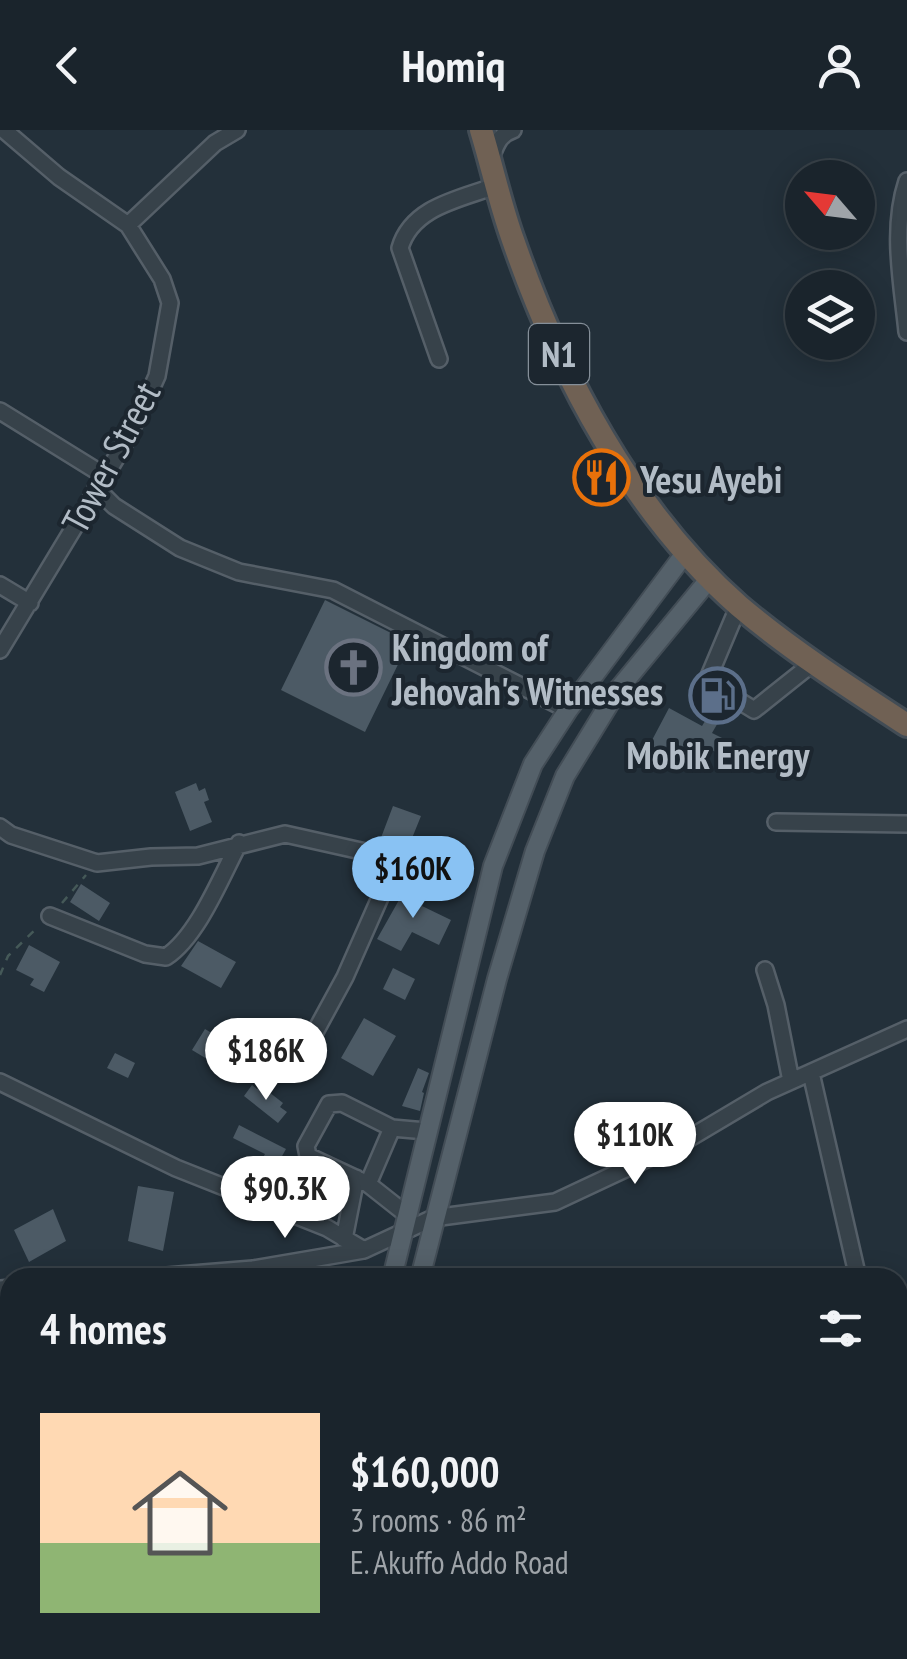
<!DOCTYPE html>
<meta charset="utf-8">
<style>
:root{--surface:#1a242c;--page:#273038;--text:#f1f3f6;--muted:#9fa4a9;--line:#384148;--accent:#89c2f3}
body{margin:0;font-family:"PT Sans Narrow",sans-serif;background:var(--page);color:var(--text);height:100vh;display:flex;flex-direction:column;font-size:38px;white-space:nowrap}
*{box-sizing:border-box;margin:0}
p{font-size:32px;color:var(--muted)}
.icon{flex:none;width:55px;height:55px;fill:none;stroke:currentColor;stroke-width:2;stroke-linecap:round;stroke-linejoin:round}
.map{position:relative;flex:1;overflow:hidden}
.panel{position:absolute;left:0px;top:1138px;width:908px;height:392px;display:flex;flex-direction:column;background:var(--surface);border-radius:30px 30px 0 0;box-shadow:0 5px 25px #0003,0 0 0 2px var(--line)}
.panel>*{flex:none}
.needle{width:65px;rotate:298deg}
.buttons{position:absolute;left:785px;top:30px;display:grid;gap:20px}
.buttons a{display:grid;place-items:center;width:90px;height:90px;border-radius:50%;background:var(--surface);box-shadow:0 5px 25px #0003,0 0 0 2px var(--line);font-size:50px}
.price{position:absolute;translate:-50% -85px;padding:0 22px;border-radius:35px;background:#fff;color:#222;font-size:32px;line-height:65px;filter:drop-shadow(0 2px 5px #0008)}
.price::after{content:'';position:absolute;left:50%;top:60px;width:30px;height:22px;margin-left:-15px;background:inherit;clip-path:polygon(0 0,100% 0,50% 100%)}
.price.current{background:var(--accent);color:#111}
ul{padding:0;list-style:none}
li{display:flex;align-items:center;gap:30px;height:250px;padding:0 40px}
li span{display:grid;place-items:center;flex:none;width:280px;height:200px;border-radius:0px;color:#555}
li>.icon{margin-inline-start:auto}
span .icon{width:120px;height:120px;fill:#fffc;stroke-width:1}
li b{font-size:42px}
h2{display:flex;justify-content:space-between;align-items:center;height:120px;padding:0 40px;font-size:42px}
header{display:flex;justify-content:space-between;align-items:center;height:130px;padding:0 40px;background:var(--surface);font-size:45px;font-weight:600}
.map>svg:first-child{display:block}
.green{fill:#263d3b}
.building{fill:#4c5a65}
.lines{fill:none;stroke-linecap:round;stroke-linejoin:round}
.minor-casing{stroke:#555f68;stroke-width:20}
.major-casing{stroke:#434d56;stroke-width:22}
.highway-casing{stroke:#424c55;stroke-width:28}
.path{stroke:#455958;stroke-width:2.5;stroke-dasharray:8 8;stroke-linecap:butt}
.minor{stroke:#37424a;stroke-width:15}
.major{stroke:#55616a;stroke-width:18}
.highway{stroke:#706154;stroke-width:22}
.labels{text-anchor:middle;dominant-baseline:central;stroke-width:8;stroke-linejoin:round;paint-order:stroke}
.shield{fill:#1c262f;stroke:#858f99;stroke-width:2.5}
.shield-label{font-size:35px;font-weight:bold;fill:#b2bcc6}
.street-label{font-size:38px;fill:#b2bcc6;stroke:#1c262f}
.poi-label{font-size:38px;font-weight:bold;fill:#b2bcc6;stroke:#1c262f;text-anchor:start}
</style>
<header><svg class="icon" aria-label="back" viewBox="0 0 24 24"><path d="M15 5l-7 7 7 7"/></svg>Homiq<svg class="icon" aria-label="person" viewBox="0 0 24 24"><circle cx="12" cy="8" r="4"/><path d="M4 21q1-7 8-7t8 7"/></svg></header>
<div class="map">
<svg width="907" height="1529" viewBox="0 0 907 1529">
<rect width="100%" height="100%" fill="#23303a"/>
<path class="green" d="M168 1520H284L286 1529H171Z"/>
<path class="building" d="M325 470 409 512 365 602 281 560Z
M710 566 734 581 730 588 723 584 712 603 728 611 721 625 710 619 700 637 667 620 656 639 641 631 669 578 702 596 713 578 706 574Z
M196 653 199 661 205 658 209 670 204 672 212 692 190 701 175 662Z
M393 676 421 686 406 723 399 718 379 713Z
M81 754 110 773 99 791 70 772Z
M408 754 428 765 422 776 451 790 439 815 412 802 401 821 377 809Z
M198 811 236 832 221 858 181 836Z
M29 815 60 832 44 862 30 855 34 849 16 840Z
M393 838 415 849 405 870 383 859Z
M364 888 396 906 373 946 341 928Z
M205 899 230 914 232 911 247 919 232 944 192 920Z
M115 923 135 933 128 948 107 938Z
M418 938 429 943 422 962 424 963 420 981 402 976Z
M252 955 257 959 260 955 283 973 280 977 287 982 278 993 244 966Z
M239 995 286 1019 263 1060 250 1052 265 1024 233 1008Z
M311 1054 331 1056 329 1074 308 1072Z
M138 1056 174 1062 163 1121 128 1111Z
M53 1079 66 1111 29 1132 14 1100Z"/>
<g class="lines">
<defs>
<path id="minor" d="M490 30C496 16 498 5 513 0
M907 51C891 99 902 152 907 202
M128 95 215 13 237 0
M439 229 400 118C412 76 461 69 498 55
M0 281 105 346
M96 358 114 376 180 418 239 442 333 460 568 580
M0 455 30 473
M739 475 707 551 754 580 813 533
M0 520 122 318 148 266 157 246 170 173 162 149 128 95 59 47 4 0
M776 692 907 694
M0 697 11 705 97 733 151 727 198 726 285 704 397 729 345 847 308 915
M50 786 145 824 166 827C198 806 221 747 239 713
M765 840 776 875 791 951
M811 943 858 1148
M0 952 176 1038 327 1098 364 1120
M392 998 426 1001
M368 1054 392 998 342 973 329 974 306 1016 308 1026 368 1054 406 1084
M344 1109 356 1048
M142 1148 253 1139 341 1124 364 1120 433 1088 555 1072 683 1012 767 962 907 899
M0 1159 10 1158
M898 1346 907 1396
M0 1468 10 1470
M792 1520 793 1529
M67 1529 69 1520
M528 1529 529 1520"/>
<path id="major" d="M392 1148 493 736 533 634 568 580 686 422
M420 1148 497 849 535 721 565 646 617 561 711 447
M342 1520 343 1529
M382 1520 385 1529"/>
<path id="highway" d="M481 0C492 36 500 74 513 110 559 243 632 382 739 476 791 520 850 558 907 595"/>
</defs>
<use href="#minor" class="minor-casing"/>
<use href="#major" class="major-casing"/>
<use href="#highway" class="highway-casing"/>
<path class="path" d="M62 773 86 745
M0 845 8 826 39 796"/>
<use href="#minor" class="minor"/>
<use href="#major" class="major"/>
<use href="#highway" class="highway"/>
</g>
<defs>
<symbol id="restaurant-ring" viewBox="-11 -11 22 22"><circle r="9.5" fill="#1c262f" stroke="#e8710a" stroke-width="1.5"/><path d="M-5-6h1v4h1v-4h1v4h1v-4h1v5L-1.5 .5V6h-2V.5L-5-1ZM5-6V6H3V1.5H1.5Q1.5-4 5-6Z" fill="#e8710a"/></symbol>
<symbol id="church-ring" viewBox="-11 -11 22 22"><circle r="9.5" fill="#1c262f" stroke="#6b7280" stroke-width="1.5"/><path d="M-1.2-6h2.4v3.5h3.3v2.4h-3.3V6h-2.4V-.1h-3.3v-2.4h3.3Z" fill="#6b7280"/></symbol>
<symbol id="fuel-ring" viewBox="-11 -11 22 22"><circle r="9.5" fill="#1c262f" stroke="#5c6f8a" stroke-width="1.5"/><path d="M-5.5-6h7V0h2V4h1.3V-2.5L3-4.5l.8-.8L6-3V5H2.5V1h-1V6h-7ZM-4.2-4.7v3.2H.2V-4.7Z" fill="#5c6f8a"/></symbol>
</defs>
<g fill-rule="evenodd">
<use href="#restaurant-ring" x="570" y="316" width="63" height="63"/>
<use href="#church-ring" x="322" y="506" width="63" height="63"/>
<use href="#fuel-ring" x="686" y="534" width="63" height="63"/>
</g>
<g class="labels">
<rect class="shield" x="529" y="194" width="60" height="60" rx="8"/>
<g class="shield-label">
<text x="559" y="224">N1</text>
</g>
<g class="street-label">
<text transform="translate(110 327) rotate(-62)">Tower Street</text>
</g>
<g class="poi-label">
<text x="640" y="348">Yesu Ayebi</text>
<text x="392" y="516">Kingdom of<tspan x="392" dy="44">Jehovah's Witnesses</tspan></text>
<text x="718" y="624" text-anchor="middle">Mobik Energy</text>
</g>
</g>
</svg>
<div class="buttons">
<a><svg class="needle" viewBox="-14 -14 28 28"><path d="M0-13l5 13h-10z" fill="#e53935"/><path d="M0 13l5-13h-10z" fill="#9fa4a9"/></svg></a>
<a><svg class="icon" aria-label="layers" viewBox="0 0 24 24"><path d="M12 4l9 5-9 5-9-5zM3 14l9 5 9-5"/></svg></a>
</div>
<b class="price current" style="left:413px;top:791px">$160K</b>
<b class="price" style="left:266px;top:973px">$186K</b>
<b class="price" style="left:635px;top:1057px">$110K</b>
<b class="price" style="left:285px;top:1111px">$90.3K</b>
<section class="panel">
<h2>4 homes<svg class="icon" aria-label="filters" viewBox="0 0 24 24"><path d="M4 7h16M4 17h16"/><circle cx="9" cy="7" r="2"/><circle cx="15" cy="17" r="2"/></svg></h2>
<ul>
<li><span style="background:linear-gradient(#ffd9b3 65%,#8fb573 0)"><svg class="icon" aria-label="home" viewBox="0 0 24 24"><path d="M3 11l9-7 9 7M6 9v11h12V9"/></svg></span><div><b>$160,000</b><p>3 rooms · 86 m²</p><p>E. Akuffo Addo Road</p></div></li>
</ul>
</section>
</div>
